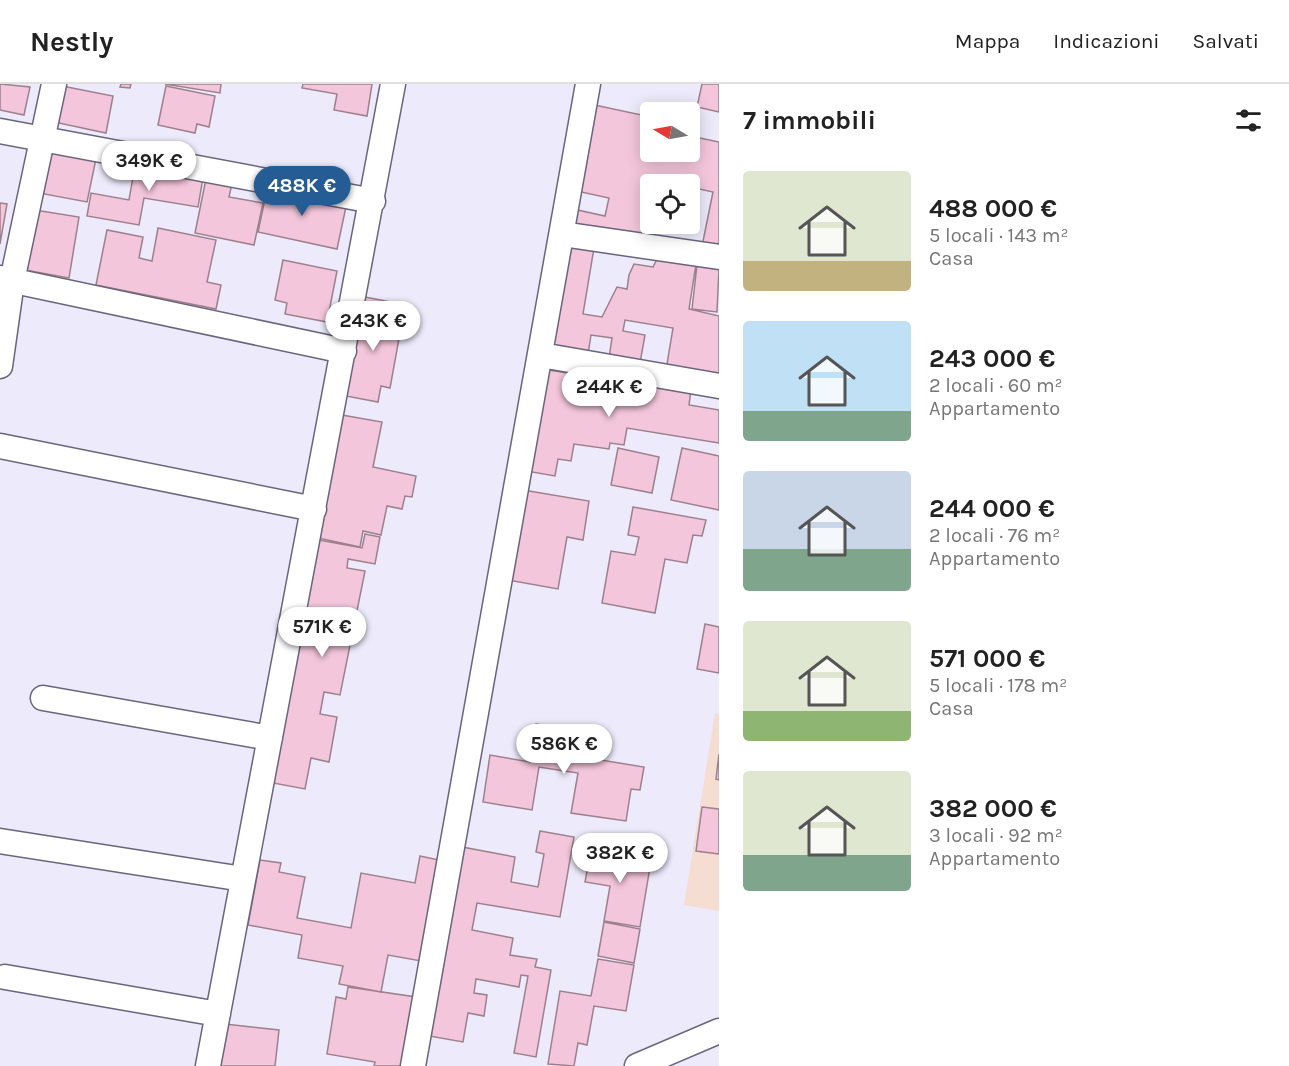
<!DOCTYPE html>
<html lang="it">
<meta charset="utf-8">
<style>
:root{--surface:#fff;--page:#f2f2f2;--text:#222;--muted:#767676;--line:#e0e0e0;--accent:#255c94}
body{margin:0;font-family:Karla,sans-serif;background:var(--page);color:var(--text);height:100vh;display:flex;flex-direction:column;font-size:22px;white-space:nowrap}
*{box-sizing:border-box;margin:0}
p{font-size:20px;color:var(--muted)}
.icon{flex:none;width:33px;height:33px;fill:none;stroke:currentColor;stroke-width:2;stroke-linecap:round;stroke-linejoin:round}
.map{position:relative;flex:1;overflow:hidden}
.details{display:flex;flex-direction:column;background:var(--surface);width:570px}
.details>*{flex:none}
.needle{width:39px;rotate:280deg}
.fabs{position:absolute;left:640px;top:18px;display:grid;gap:12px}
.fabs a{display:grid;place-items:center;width:60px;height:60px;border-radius:6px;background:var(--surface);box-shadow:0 3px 15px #0003;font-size:30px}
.price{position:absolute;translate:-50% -51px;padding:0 14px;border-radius:21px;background:#fff;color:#222;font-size:20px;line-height:39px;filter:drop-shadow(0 2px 3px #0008)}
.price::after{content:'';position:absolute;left:50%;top:36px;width:18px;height:14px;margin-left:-9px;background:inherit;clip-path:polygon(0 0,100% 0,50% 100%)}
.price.selected{background:var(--accent);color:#fff}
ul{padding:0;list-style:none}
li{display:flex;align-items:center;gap:18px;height:150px;padding:0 24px}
li span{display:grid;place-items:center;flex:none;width:168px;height:120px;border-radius:6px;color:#555}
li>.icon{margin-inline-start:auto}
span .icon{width:72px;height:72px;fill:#fffc;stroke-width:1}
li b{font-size:26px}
h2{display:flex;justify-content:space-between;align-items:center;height:72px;padding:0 24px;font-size:26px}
header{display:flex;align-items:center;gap:36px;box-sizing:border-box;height:84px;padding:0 30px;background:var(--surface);border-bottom:2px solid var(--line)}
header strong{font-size:28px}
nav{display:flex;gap:33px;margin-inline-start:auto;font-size:21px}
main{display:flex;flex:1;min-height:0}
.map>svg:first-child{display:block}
.education{fill:#f5ddd2}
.building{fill:#f4c6db;stroke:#9c818d;stroke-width:1.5}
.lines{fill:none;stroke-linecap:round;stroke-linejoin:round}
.street-casing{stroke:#6a657d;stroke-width:27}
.street{stroke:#fff;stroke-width:24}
</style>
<header>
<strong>Nestly</strong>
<nav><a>Mappa</a><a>Indicazioni</a><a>Salvati</a></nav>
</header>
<main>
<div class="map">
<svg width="719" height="982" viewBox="0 0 719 982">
<rect width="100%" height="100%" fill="#edeafb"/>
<path class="education" d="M715 629 719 630V827L684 821Z"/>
<path class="building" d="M0 0 30 3 24 31 0 26Z
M121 0H131L130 4 120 3Z
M165 0H221L220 9Z
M303 0H372L367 32 334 26 337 10 302 4Z
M702 0H719V28L697 23Z
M62 2 113 12 106 49 54 38Z
M166 2 215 12 209 43 197 40 195 49 158 41Z
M590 20 651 33V68H690V52L719 58V170L701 167 713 108 690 103V100H651V139L647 160 570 145 573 125 605 132 609 114 572 106Z
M48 61 97 70 87 118 39 109Z
M136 76 204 88 198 123 144 114 139 141 87 132 91 109 129 116Z
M207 90 233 95 229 113 263 119 254 161 195 149Z
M268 101 347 118 337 165 258 148Z
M0 119 7 120 0 160Z
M35 126 79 133 69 194 25 186Z
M158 144 216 156 207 198 221 201 216 225 96 201 107 146 143 153 139 174 152 177Z
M567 159 594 164 583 230 602 233 617 203 627 205 629 191 634 180 653 183 658 173 696 180 689 225 719 232V295L666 286 673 244 625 236 623 247 645 251 640 279 609 274 612 254 591 251 587 277 545 270Z
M283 176 337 187 327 238 285 230 287 219 275 216Z
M697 181 719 184 717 228 692 225Z
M365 213 391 218 386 246 400 249 390 304 381 302 378 318 346 312Z
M542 285 580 291 576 311 610 316 614 293 691 306 689 321 719 326V359L627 344 624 361 610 359 609 365 574 360 571 377 558 375 555 392 526 387Z
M342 331 382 338 373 383 416 392 412 413 405 412 402 425 387 422 381 451 363 447 360 463 318 454Z
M618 364 659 373 652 409 611 401Z
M682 364 719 372V426L671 416Z
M523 406 589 417 583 456 567 453 558 505 508 496Z
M633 423 706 436 702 452 693 451 687 479 665 475 655 529 602 519 611 467 635 471 639 453 628 451Z
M365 450 380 453 375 480 348 475 347 484 365 487 340 611 324 608 320 630 337 633 329 678 311 674 305 705 273 699 319 456 362 464Z
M705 540 719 543V589L697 585Z
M536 640 592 649 588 674 644 683 640 706 631 705 626 737 571 729 578 689 539 683 532 726 483 718 490 671 530 678Z
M719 670V696L716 695Z
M702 723 719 725V770L696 767Z
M540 747 574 753 560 833 477 819 472 846 513 854 510 871 537 875 535 883 551 886 536 973 514 969 528 892 521 891 519 903 476 895 474 909 487 911 484 932 468 929 463 958 429 952 462 763 515 773 511 798 538 803 544 770 536 768Z
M592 760 615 764 614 771 651 777 640 843 604 837 610 802 585 798Z
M420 772 439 776 421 877 388 871 381 908 339 900 343 882 298 874 302 851 248 841 260 776 281 779 279 788 305 793 297 834 351 844 361 789 415 799Z
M604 838 640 845 634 879 598 872Z
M598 875 634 881 626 927 594 922 587 961 578 959 574 982 548 980 560 907 591 912Z
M348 903 416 913 403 982H374L375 978 327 970 336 913 346 915Z
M225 940 279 946 275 982H220Z"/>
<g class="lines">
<defs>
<path id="street" d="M0 47 373 117
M562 150 719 173
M0 194 344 267
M541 271 719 302
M0 282 12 197 54 0
M0 362 314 425
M43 614 270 654
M0 757 243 795
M5 893 218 930
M208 982 393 0
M413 982 588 0
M637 982 719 947"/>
</defs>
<use href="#street" class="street-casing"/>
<use href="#street" class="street"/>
</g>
</svg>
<div class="fabs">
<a><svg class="needle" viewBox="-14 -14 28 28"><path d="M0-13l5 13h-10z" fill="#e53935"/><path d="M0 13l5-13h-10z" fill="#767676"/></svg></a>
<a><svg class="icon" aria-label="locate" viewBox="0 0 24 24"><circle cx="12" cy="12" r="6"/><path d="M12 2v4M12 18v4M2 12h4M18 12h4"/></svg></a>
</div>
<b class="price" style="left:149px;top:108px">349K €</b>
<b class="price selected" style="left:302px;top:133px">488K €</b>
<b class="price" style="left:373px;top:268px">243K €</b>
<b class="price" style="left:609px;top:334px">244K €</b>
<b class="price" style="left:322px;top:574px">571K €</b>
<b class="price" style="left:564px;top:691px">586K €</b>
<b class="price" style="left:620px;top:800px">382K €</b>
</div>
<section class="details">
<h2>7 immobili<svg class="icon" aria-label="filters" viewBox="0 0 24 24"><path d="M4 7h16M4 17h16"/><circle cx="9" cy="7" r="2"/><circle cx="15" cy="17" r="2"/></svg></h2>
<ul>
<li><span style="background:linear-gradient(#dfe7d0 75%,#c2b280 0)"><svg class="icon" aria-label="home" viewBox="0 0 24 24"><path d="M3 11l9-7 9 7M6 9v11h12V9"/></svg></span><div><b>488 000 €</b><p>5 locali · 143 m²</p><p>Casa</p></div></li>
<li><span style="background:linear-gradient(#bfe0f5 75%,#7fa58c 0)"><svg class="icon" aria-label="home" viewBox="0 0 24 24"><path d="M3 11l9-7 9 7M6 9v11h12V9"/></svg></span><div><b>243 000 €</b><p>2 locali · 60 m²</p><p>Appartamento</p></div></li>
<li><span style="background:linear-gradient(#c9d6e8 65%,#7fa58c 0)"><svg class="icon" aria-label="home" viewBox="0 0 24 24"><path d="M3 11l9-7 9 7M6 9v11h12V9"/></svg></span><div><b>244 000 €</b><p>2 locali · 76 m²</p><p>Appartamento</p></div></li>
<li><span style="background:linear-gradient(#dfe7d0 75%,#8fb573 0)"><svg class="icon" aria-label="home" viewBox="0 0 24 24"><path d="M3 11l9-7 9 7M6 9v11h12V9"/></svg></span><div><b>571 000 €</b><p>5 locali · 178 m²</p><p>Casa</p></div></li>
<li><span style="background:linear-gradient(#dfe7d0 70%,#7fa58c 0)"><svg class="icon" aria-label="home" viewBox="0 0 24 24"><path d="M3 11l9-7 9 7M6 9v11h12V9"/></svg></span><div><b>382 000 €</b><p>3 locali · 92 m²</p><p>Appartamento</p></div></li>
</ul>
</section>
</main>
